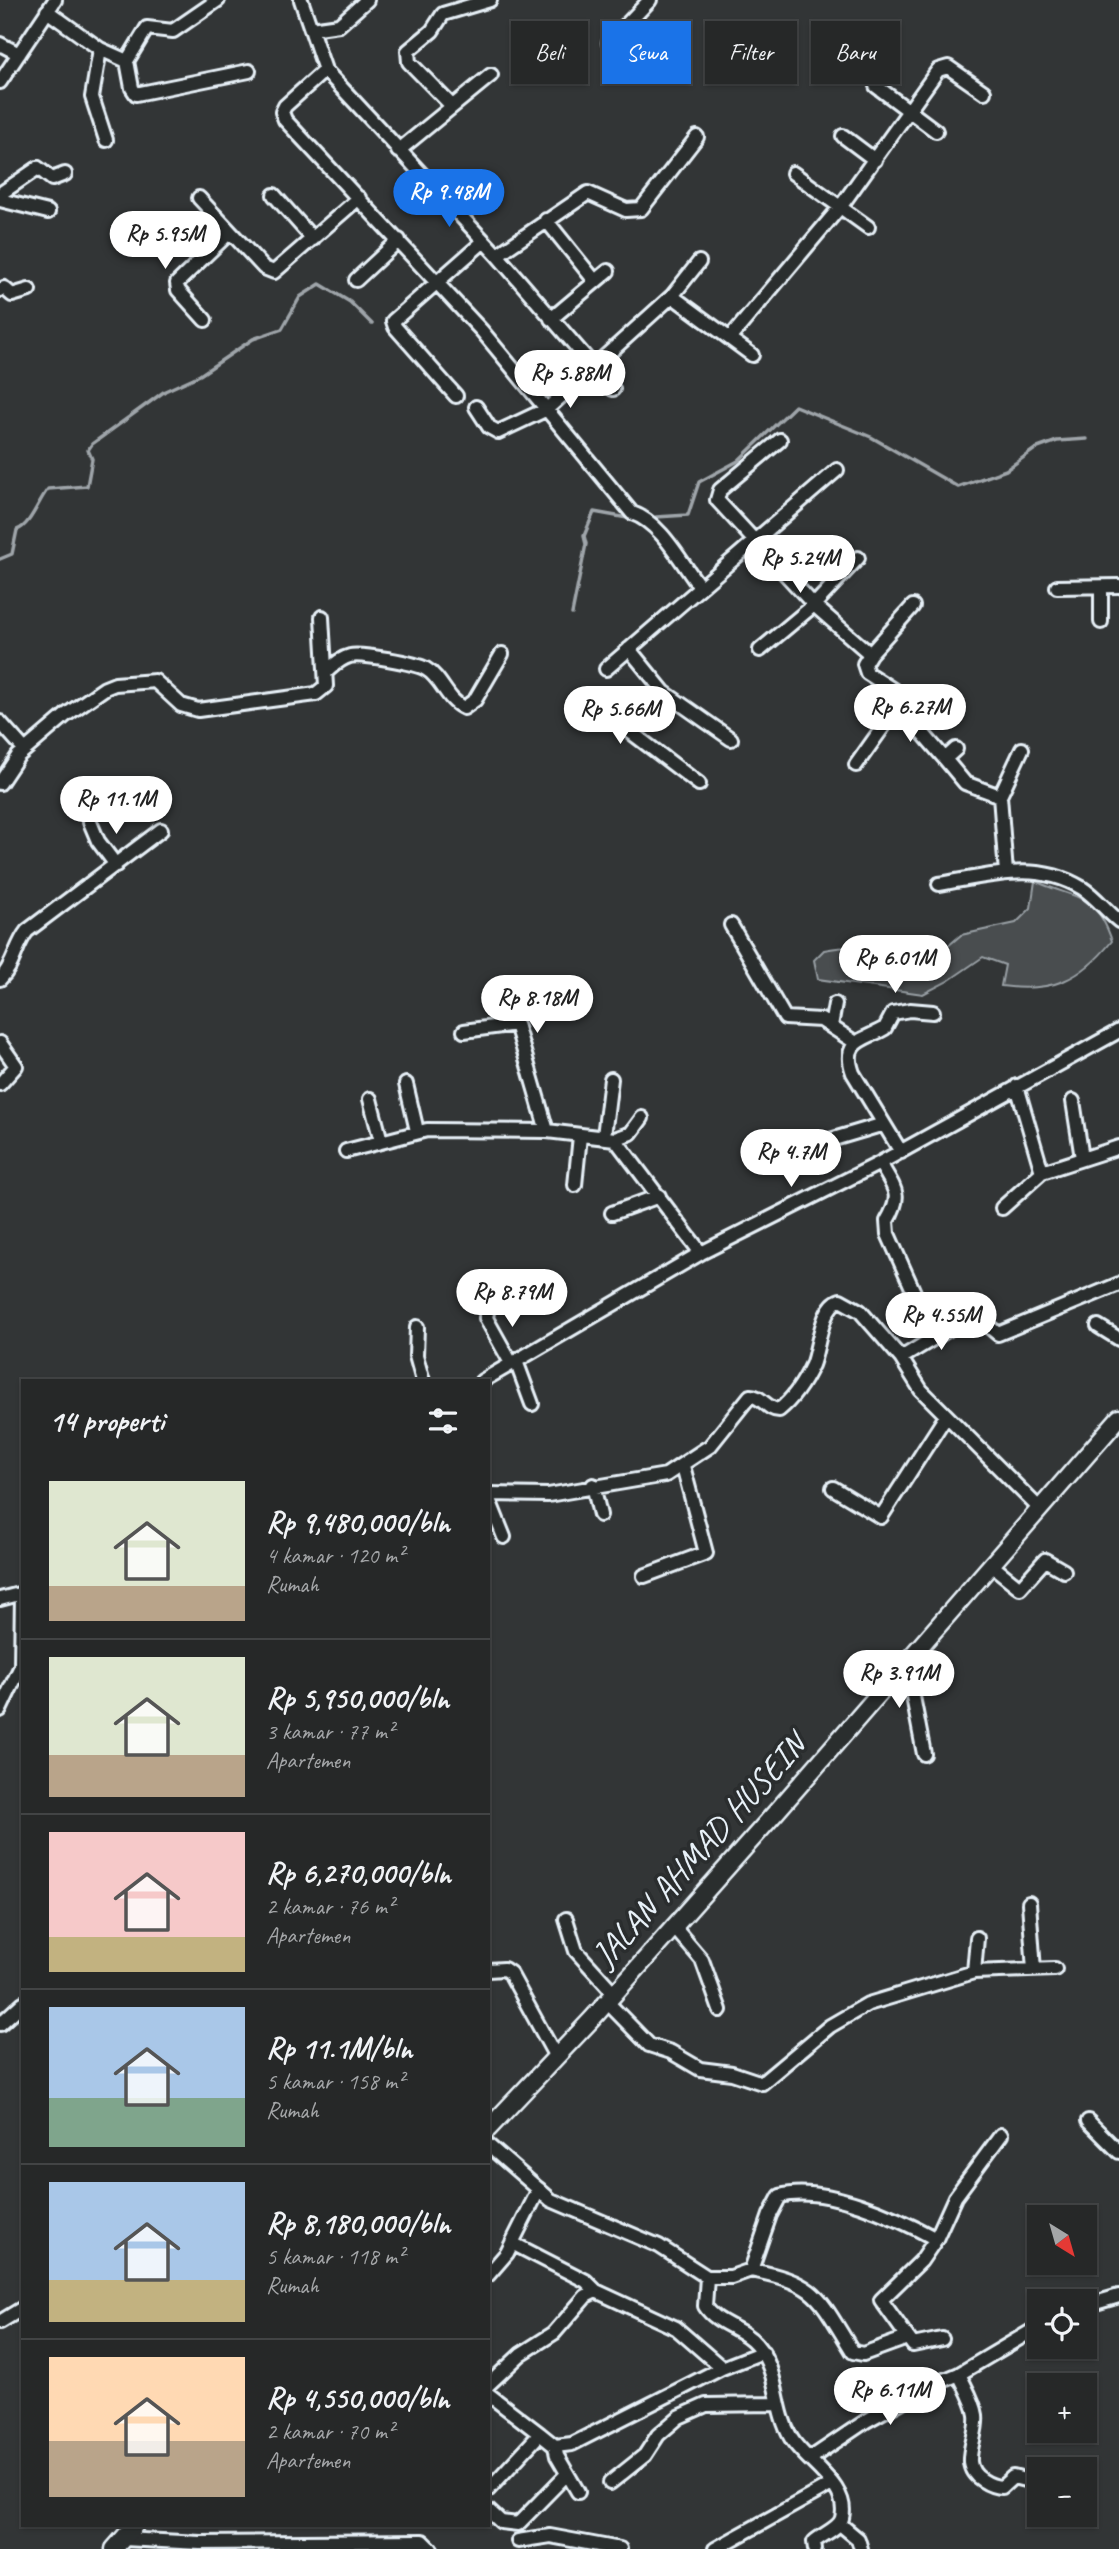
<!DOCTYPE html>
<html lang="id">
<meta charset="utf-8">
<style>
:root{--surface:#262828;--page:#323434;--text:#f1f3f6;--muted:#a4a6a8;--line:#424445;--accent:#1a73e8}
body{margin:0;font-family:Caveat,sans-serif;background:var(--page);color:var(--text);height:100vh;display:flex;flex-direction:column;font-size:26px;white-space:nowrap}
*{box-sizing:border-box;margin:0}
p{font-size:23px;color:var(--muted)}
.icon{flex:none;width:38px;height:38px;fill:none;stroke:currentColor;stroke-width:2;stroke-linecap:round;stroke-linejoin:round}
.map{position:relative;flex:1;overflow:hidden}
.panel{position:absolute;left:21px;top:1379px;width:469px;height:1148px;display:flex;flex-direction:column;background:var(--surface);border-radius:0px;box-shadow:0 2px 5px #0004,0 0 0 2px var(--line)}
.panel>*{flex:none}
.top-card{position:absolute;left:511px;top:21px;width:502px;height:63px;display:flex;gap:14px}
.needle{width:46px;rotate:143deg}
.buttons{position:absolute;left:1027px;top:2205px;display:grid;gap:14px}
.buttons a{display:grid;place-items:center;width:70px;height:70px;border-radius:0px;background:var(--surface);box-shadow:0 2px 5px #0004,0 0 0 2px var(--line);font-size:35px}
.price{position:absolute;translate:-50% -60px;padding:0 16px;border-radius:24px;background:#fff;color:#222;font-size:23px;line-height:46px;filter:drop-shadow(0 2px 4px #0008)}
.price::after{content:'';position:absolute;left:50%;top:42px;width:21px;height:16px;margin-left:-10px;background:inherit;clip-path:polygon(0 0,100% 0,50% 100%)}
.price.on{background:var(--accent);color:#fff}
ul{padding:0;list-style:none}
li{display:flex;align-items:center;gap:21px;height:175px;padding:0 28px}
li+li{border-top:2px solid var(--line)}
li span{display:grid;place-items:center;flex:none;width:196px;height:140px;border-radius:0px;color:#555}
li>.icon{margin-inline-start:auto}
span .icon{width:84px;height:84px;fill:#fffc;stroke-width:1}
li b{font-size:30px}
h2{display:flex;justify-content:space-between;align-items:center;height:84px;padding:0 28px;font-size:30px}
.pill{padding:0 24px;border-radius:0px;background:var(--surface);box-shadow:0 2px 5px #0004,0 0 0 2px var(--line);font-size:24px;line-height:63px}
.pill.on{background:var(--accent);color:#fff}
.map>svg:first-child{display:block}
.green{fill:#494d4f;stroke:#989fa4;stroke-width:2}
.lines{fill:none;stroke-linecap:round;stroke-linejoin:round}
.stream{stroke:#9fa5aa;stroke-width:3.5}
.minor-casing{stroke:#e8f1f8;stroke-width:18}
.major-casing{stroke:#e8f1f8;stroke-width:21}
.minor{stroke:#2a2d2e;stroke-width:12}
.major{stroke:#2a2d2e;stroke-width:16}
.labels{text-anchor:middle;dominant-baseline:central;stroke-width:7;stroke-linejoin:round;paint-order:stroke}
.street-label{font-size:35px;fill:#e8f1f8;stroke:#2a2d2e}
</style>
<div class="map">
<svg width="1119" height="2549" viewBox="0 0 1119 2549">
<rect width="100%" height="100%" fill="#323536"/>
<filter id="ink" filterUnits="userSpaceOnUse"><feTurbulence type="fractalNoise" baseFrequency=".0143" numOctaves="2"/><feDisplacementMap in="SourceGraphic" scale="14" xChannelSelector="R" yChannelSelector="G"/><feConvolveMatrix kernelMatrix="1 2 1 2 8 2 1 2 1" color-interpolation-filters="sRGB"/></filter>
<g filter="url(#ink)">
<path class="green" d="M1035 881C1076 900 1095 891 1112 941 1081 980 1052 993 1001 986L1005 965 983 957 948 981 923 994 818 979 814 960 824 950C862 942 902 953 941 952L961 935 1016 923 1031 908Z"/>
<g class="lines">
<path class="stream" d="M656 517 688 515 699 482 738 461 795 406 871 437 958 487 1006 470 1035 449 1057 441 1087 439
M0 559 12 554 17 530C31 525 38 501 48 489L87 486 92 459 88 450 92 444 165 391 200 375 253 339 282 329 300 297 320 284 350 302 372 324
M572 614 586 544 584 536 594 512 633 519"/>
<defs>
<path id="minor" d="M301 0 325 70 497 255 613 389
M47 11 100 49 127 61 147 28 173 31 218 0
M311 29 339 25 367 0
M609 43 650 0
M0 44 19 54
M100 49 92 97 106 140
M127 61 132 88 136 94 249 71
M325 70 285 106 282 112 285 120 482 331 632 513C662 523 681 563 700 587
M0 82 55 0
M876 86 936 131
M451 105 409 62 408 51 432 31 443 14 490 0
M843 136 875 160
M398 151 491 75
M793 173 868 227
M0 194 38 168 52 179 65 174
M274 195 313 239
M199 198 264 268 274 272 359 198
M0 200 48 212
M546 220 595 281
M497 255 588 193 626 210 641 209 697 137
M356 280 399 240
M0 290 4 288 12 295 29 290
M672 296 752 355
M551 319 608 271
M205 320 178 290 177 283 230 232
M730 338 841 206 938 70 948 67 984 92
M456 396 395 327 393 321 484 241
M476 407 489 427 498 432 547 409 672 296 699 262
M780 440 720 490 717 500 814 605 870 654
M1057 587 1119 586
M1101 622V587
M629 649 664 692 731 739
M760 650 814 605 858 558
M606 669 837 470
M327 671C334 665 341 658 350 656 360 653 416 663 426 669 442 678 446 700 464 708L475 700 502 654
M664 692 628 730 699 784
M900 707 945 759
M0 722 25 750
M956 749 945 759 965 783 1000 796
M856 765 902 700 898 693 867 673 864 664 870 654 913 606
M0 783 18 756 66 715 105 688 115 684 155 681 181 705 198 710 316 694 326 686 322 617
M90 822 98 841 116 865
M1006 873 1000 796 1022 749
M939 884C988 876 1037 860 1082 888 1096 897 1106 911 1119 921
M731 925 785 1018 821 1020 856 1043
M0 979C14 966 15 946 27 931L161 830
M831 1026 835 1004
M464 1031 516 1024 547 1131
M0 1043 16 1066 0 1084
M406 1084 417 1131
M1017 1086 1042 1172 1119 1147
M370 1099 381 1141
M1073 1101 1082 1158
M604 1136 611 1079
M615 1139 701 1253
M810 1146 884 1124
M346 1151 427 1130 547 1131 615 1139 631 1133 642 1118
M901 1152 853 1073C841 1040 865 1040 885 1028L893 1013 910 1010 933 1012
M880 1163C895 1190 903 1194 887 1221L888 1234 934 1337
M575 1185 580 1136
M1002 1208 1042 1172
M612 1213 659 1196
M489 1300 486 1318 511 1363
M1098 1326 1119 1339
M417 1327 416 1356 423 1381
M901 1358 974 1314 998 1334 1119 1284
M516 1361 532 1404
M482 1381 701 1253 880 1163 1119 1031
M593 1485 600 1515
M833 1488 881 1517 946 1416
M488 1494 548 1495 666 1475 710 1446 750 1396C761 1395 767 1410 779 1410 794 1398 804 1382 812 1365 819 1348 821 1306 840 1300L860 1311 901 1358 921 1390 1038 1507
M488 1497 504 1537
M990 1564 1020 1588 1045 1560 1064 1571
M644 1576 706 1553 683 1466
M0 1599 23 1593
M906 1660 924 1754
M0 1710 21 1666 22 1594
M1029 1903 1034 1970
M566 1919 576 1951 614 1993
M673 1926 702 1960 720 2010
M488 1970 504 1969 510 1973 556 2057
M974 1972 977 1938
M607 2002 649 2045 671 2052 700 2069 732 2073 762 2083 830 2026 868 2004 974 1972 1055 1969
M0 2024 23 2003
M1088 2121 1119 2152
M488 2145 551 2200 659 2246 707 2277H731L751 2270 770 2215 780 2196C824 2184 898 2218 936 2239
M512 2243 586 2281 596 2291
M751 2270C819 2283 819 2298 853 2352L863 2354 907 2338
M488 2275 507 2253 539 2189
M707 2277 705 2306C717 2325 742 2327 756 2344 780 2372 773 2407 791 2438 805 2462 850 2485 842 2518 840 2528 821 2535 814 2542L815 2549
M1085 2306 1119 2296
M0 2322 23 2308
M942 2339 913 2345 881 2300 921 2261 936 2239 955 2197 1001 2135
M959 2374C965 2387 974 2401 976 2415 979 2438 957 2465 982 2480 988 2484 995 2487 1002 2487L1013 2477 1025 2480
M488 2385 521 2354 554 2333 586 2296 596 2291 676 2328 722 2368 763 2352
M488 2394 540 2434
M555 2446 557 2456 578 2492
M811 2458 866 2421 926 2388 959 2374 1040 2326
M610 2483 645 2455 658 2435 679 2417 706 2405 778 2404
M488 2490 540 2434 555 2446 572 2444 722 2368
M488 2510 501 2522 518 2524 567 2474
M840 2524 858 2539 861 2549
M124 2539 200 2543 423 2541 431 2549
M518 2541 550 2536 620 2549
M715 2549 832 2484"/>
<path id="major" d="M488 2129 592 2019 777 1811 1119 1418
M114 2549 135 2525"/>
</defs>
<use href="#minor" class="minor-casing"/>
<use href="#major" class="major-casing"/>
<use href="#minor" class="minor"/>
<use href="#major" class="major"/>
</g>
</g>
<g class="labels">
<g class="street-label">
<text transform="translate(699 1850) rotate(-48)">JALAN AHMAD HUSEIN</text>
</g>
</g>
</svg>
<div class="buttons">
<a><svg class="needle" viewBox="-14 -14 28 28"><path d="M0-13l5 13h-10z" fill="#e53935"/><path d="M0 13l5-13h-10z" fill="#a4a6a8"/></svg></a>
<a><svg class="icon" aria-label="locate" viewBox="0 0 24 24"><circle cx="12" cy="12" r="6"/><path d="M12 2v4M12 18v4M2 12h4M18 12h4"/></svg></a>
<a>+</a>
<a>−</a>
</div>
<b class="price on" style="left:449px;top:229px">Rp 9.48M</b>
<b class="price" style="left:165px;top:271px">Rp 5.95M</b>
<b class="price" style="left:570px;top:410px">Rp 5.88M</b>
<b class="price" style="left:800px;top:595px">Rp 5.24M</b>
<b class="price" style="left:910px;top:744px">Rp 6.27M</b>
<b class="price" style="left:620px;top:746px">Rp 5.66M</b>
<b class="price" style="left:116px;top:836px">Rp 11.1M</b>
<b class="price" style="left:895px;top:995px">Rp 6.01M</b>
<b class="price" style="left:537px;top:1035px">Rp 8.18M</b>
<b class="price" style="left:791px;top:1189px">Rp 4.7M</b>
<b class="price" style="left:512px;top:1329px">Rp 8.79M</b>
<b class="price" style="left:941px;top:1352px">Rp 4.55M</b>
<b class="price" style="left:899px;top:1710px">Rp 3.91M</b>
<b class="price" style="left:890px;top:2427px">Rp 6.11M</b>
<div class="top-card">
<a class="pill">Beli</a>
<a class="pill on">Sewa</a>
<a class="pill">Filter</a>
<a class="pill">Baru</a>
</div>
<section class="panel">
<h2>14 properti<svg class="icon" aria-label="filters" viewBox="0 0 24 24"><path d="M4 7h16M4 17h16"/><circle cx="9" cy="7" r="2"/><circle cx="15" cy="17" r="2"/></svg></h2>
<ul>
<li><span style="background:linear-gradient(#dfe7d0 75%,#b9a48a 0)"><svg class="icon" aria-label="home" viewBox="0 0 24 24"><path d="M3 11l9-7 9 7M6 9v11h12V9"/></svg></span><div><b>Rp 9,480,000/bln</b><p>4 kamar · 120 m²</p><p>Rumah</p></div></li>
<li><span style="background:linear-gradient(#dfe7d0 70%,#b9a48a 0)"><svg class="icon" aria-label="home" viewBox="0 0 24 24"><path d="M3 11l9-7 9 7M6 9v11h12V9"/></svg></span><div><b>Rp 5,950,000/bln</b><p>3 kamar · 77 m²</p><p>Apartemen</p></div></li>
<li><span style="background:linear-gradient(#f6c9c9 75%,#c2b280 0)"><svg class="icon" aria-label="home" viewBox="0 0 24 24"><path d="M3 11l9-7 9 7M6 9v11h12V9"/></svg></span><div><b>Rp 6,270,000/bln</b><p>2 kamar · 76 m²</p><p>Apartemen</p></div></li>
<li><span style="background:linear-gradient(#a9c7e8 65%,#7fa58c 0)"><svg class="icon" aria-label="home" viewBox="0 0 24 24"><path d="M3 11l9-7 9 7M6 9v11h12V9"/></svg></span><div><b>Rp 11.1M/bln</b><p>5 kamar · 158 m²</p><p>Rumah</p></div></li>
<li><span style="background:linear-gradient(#a9c7e8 70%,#c2b280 0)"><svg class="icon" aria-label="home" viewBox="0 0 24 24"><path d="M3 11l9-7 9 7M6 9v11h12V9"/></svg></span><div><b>Rp 8,180,000/bln</b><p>5 kamar · 118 m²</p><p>Rumah</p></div></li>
<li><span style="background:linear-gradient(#ffd9b3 60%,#b9a48a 0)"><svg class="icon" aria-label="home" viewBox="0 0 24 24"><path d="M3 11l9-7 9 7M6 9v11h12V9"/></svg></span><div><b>Rp 4,550,000/bln</b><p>2 kamar · 70 m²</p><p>Apartemen</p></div></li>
</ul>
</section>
</div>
